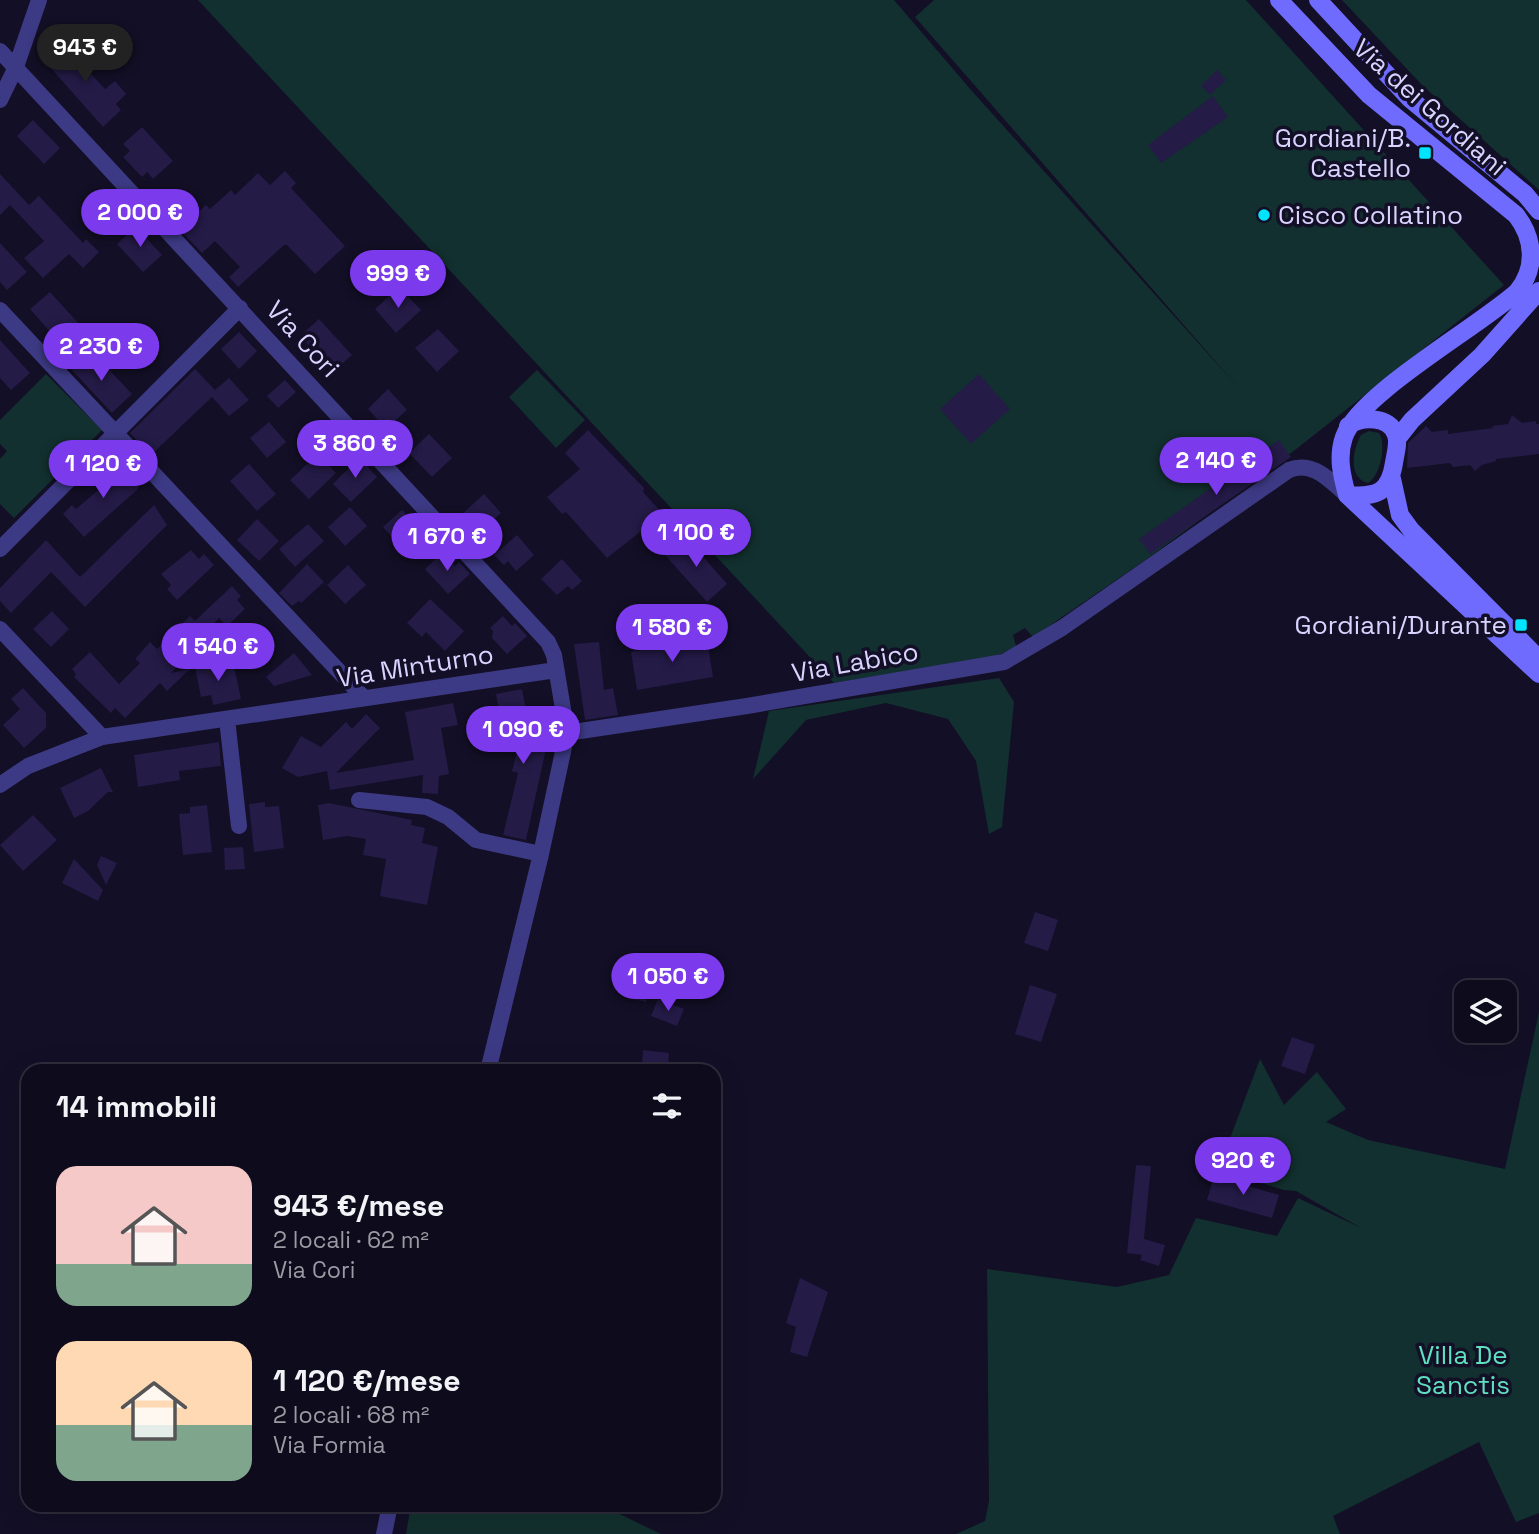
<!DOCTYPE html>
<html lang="it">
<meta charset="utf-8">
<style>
:root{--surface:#0e0b1c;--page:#171425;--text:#f1f3f6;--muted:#9b9ba3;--line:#2e2b3b;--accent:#7c3aed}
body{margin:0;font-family:"Space Grotesk",sans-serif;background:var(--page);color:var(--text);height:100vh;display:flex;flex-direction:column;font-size:26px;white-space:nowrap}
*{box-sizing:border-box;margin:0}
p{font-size:23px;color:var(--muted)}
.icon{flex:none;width:38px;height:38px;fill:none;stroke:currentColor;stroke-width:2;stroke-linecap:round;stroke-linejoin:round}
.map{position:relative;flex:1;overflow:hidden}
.sheet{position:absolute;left:21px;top:1064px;width:700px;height:448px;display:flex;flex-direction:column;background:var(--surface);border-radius:21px;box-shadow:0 7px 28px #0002,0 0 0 2px var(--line)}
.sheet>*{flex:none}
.controls{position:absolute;left:1454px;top:980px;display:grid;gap:14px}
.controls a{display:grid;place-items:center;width:63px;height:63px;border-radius:14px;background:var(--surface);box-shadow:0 7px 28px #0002,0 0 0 2px var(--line);font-size:35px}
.price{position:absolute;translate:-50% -60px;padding:0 16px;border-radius:24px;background:var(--accent);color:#fff;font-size:23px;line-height:46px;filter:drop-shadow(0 2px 4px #0008)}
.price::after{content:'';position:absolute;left:50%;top:42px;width:21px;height:16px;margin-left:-10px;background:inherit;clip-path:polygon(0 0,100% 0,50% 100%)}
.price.current{background:#222;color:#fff}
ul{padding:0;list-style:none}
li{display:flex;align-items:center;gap:21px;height:175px;padding:0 35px}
li span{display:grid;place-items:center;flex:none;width:196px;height:140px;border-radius:21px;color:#555}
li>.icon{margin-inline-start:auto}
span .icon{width:84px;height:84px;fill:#fffc;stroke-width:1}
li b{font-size:30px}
h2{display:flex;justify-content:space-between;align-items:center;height:84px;padding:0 35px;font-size:30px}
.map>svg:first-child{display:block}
.green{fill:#12302f}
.building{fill:#241b47}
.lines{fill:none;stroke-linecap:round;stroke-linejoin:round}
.street{stroke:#3d3a85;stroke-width:16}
.secondary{stroke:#6f6bff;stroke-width:18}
.poi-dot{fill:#00e5ff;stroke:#130f26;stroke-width:2.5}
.labels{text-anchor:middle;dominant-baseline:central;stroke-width:7;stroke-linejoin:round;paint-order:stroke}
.street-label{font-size:26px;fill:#d9d4ff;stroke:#130f26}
.poi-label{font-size:26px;fill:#d9d4ff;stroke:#130f26;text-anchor:end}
.park-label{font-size:26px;fill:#5fe0c0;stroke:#130f26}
</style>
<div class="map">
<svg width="1539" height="1534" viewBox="0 0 1539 1534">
<rect width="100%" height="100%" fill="#130f26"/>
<path class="green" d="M198 0H894L971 90 1237 386 915 17 934 0H1246L1504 285 1295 450 1144 561 1033 637 1025 628 1013 635 1016 646 995 657 834 683Z
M1342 0H1539V190L1422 85Z
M537 370 585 420 556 448 509 397Z
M46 374 102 430 14 518 0 504V459L7 451 0 444V420Z
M1369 431 1379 433C1387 444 1380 477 1368 483 1347 477 1353 450 1361 435Z
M999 678 1014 702 1002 827 989 834 976 761 948 719 886 703 806 720 753 779 769 711Z
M1539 1012V1513L1516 1522 1479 1442 1333 1516 1340 1534H956L985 1521 989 1501 987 1269 1117 1287 1169 1275 1196 1218 1277 1236 1298 1198 1361 1228 1296 1191 1284 1190 1218 1170 1260 1059 1284 1105 1317 1072 1346 1109 1326 1122 1368 1140 1505 1169Z
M411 1505H601L661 1534H406Z"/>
<path class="building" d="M61 41 105 89 115 81 126 94 116 104 121 110 103 127 42 58Z
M1217 70 1226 80 1210 95 1201 86Z
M1213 96 1228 117 1161 163 1148 145Z
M33 120 60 148 44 164 17 136Z
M142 127 173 161 153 179 147 172 142 177 123 157 130 151 123 144Z
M285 171 296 183 291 188 345 246 315 274 287 245H284L238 287 229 277 240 267 215 241 202 253 180 230 206 205 210 209 231 190 235 195 258 173 270 185Z
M0 174 29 205 39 196 83 243 86 239 99 252 83 268 69 254 43 278 24 258 44 241 10 205 0 215Z
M136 227 162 255 143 272 117 244Z
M0 243 27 272 7 290 0 282Z
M399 287 421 310 396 333 375 309Z
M50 292 81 326 61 344 30 309Z
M319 319 352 355 333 372 300 336Z
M438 329 459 351 437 372 415 348Z
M239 332 257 351 239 369 221 349Z
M0 340 30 373 11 390 0 378Z
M80 355 91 366 99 359 132 394 112 413 68 366Z
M195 369 215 390 229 378 249 400 229 416 212 397 151 455 130 433Z
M979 374 1010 409 971 444 940 409Z
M285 380 296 392 278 408 267 396Z
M388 389 407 410 386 429 368 409Z
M1512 415 1522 423 1536 421V424H1539V454L1496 459V461L1482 465 1475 471 1470 465 1453 467 1450 463 1407 468 1408 443 1426 426 1432 432 1448 430V434L1493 428 1492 426 1508 424Z
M269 422 286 442 267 458 250 438Z
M325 422 337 433 319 451 307 439Z
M588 430 644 488 643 492 663 514 607 558 566 512 562 514 547 497 580 469 565 453Z
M429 434 452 458 432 477 409 453Z
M1279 440 1291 457 1150 554 1139 539Z
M318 454 336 473 309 499 290 480Z
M359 458 377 477 351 502 333 484Z
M116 460 138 485V489L84 537 63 514 72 505 76 509 103 486 101 484 110 474 106 470Z
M249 464 276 494 257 511 230 481Z
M484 494 501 513 479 533 462 514Z
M154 505 167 525 85 607 51 572 11 613 0 601V588L46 540 80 577Z
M350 507 367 526 345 546 328 527Z
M402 510 418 527 398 544 383 527Z
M257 519 279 541 259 561 237 540Z
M308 524 324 541 295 567 279 549Z
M517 535 534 555 516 571 508 561 504 565 494 555Z
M686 537 727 584 707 602 665 555Z
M191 550 199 559 204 554 214 565 177 600 167 589 171 585 161 574Z
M442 553 455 566 459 562 470 574 448 594 425 569Z
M562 559 582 581 572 590 568 586 557 595 541 579Z
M307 564 324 582 301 603 299 601 292 606 279 593Z
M348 565 366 585 345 604 327 585Z
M232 586 241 596 237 600 245 609 227 626 219 618 199 639 202 642 171 673 190 669 167 691 160 683 125 718 115 708 111 713 74 677 76 674 72 669 90 652 119 684 140 663 135 659 150 642 157 649 190 616 195 621Z
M430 599 464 631 445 651 426 632 422 637 407 623Z
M52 611 69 629 51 647 33 629Z
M503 616 512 626 515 623 527 636 507 654 492 638 493 631 490 628Z
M707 639 713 677 637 690 631 652Z
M599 642 604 690 613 688 618 715 585 720 574 644Z
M294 653 312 675 274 686 266 677Z
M217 663 218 669 234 666 241 699 213 705 211 695 201 697 195 668Z
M23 688 46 713V728L24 748 3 725 20 709 11 699Z
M522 689 531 737 549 735 526 840 503 835 518 773 512 771 526 716 501 720 496 694Z
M453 703 458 725 441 728 449 774 439 776 438 794 422 793 423 775 330 790 327 771 298 777 282 768 301 736 321 747 346 722 352 729 366 714 380 728 336 773 414 760 405 712Z
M219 742 221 766 179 771 180 780 138 787 134 755Z
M101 768 113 792H108L88 811 74 818 60 788Z
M265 802V807L279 806 284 848 254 852 249 804Z
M329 803 412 820 411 825 425 828 422 843 438 847 427 905 380 896 386 859 363 855 366 839 347 836 323 840 318 805Z
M207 805 212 852 183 855 179 814 190 813V807Z
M33 815 57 840 23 871 0 845Z
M243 847 245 869 225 870 224 848Z
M101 856 117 863 106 885 97 865Z
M74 859 103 890 98 901 62 883Z
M1035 912 1058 920 1048 951 1024 943Z
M636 959 654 963 646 1002 628 998Z
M1030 985 1057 994 1041 1042 1015 1034Z
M658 999 684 1009 677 1026 651 1016Z
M1292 1037 1315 1045 1305 1074 1281 1066Z
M643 1050 669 1053 668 1067 642 1065Z
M1136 1165 1151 1166 1144 1239 1165 1245 1159 1266 1140 1260 1142 1255 1127 1253Z
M1214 1176 1279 1195 1272 1218 1207 1200Z
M800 1278 828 1292 807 1357 790 1352 796 1327 786 1323Z"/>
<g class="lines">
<path class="street" d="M0 51 548 642 554 655 567 733
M0 100 16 67 39 0
M0 310 363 697
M0 549 240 308
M0 629 102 737
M227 719 239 826
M0 785 28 766 102 737 556 670
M359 800 427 807 448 817 476 840 541 854
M488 1071 541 854 567 733 747 706 1004 662 1062 628 1289 470C1313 460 1330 481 1347 495
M384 1534 390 1505"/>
<path class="secondary" d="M1279 0 1369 95 1516 215C1534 238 1537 268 1517 292 1478 327 1359 394 1344 437 1337 457 1342 476 1347 495
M1318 0 1409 98 1525 194 1539 211
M1397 439 1412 420 1482 355 1539 291
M1392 479 1400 515 1411 530 1539 659
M1347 495 1539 674
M1347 495C1376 497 1389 494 1394 463 1395 455 1399 443 1396 435 1390 416 1362 416 1348 426"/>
</g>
<g class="poi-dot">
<rect x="1418" y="146" width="14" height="14" rx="3.5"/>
<circle cx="1264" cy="215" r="7"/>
<rect x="1514" y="618" width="14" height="14" rx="3.5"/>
</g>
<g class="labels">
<g class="street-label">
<text transform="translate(1430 107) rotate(41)">Via dei Gordiani</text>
<text transform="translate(303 339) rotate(47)">Via Cori</text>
<text transform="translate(855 662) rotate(-10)">Via Labico</text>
<text transform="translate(415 666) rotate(-9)">Via Minturno</text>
</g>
<g class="poi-label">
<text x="1411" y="138">Gordiani/B.<tspan x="1411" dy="30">Castello</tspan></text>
<text x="1278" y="215" text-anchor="start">Cisco Collatino</text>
<text x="1507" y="625">Gordiani/Durante</text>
</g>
<g class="park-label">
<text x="1463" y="1355">Villa De<tspan x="1463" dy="30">Sanctis</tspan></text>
</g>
</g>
</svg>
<div class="controls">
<a><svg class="icon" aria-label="layers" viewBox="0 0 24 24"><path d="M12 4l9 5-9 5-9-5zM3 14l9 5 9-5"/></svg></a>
</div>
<b class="price current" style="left:85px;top:84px">943 €</b>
<b class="price" style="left:140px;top:249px">2 000 €</b>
<b class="price" style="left:398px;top:310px">999 €</b>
<b class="price" style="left:101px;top:383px">2 230 €</b>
<b class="price" style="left:355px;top:480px">3 860 €</b>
<b class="price" style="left:1216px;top:497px">2 140 €</b>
<b class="price" style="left:103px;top:500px">1 120 €</b>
<b class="price" style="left:696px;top:569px">1 100 €</b>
<b class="price" style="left:447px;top:573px">1 670 €</b>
<b class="price" style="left:672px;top:664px">1 580 €</b>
<b class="price" style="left:218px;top:683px">1 540 €</b>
<b class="price" style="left:523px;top:766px">1 090 €</b>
<b class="price" style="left:668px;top:1013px">1 050 €</b>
<b class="price" style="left:1243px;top:1197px">920 €</b>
<section class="sheet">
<h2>14 immobili<svg class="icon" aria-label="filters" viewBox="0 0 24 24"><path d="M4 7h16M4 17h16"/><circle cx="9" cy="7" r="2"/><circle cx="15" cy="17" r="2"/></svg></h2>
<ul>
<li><span style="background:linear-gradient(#f6c9c9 70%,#7fa58c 0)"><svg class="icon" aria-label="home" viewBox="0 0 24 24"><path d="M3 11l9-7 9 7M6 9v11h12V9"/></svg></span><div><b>943 €/mese</b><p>2 locali · 62 m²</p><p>Via Cori</p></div></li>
<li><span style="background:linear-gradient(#ffd9b3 60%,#7fa58c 0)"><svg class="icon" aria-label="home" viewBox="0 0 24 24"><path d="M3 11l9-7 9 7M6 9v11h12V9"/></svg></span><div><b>1 120 €/mese</b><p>2 locali · 68 m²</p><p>Via Formia</p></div></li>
</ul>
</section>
</div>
